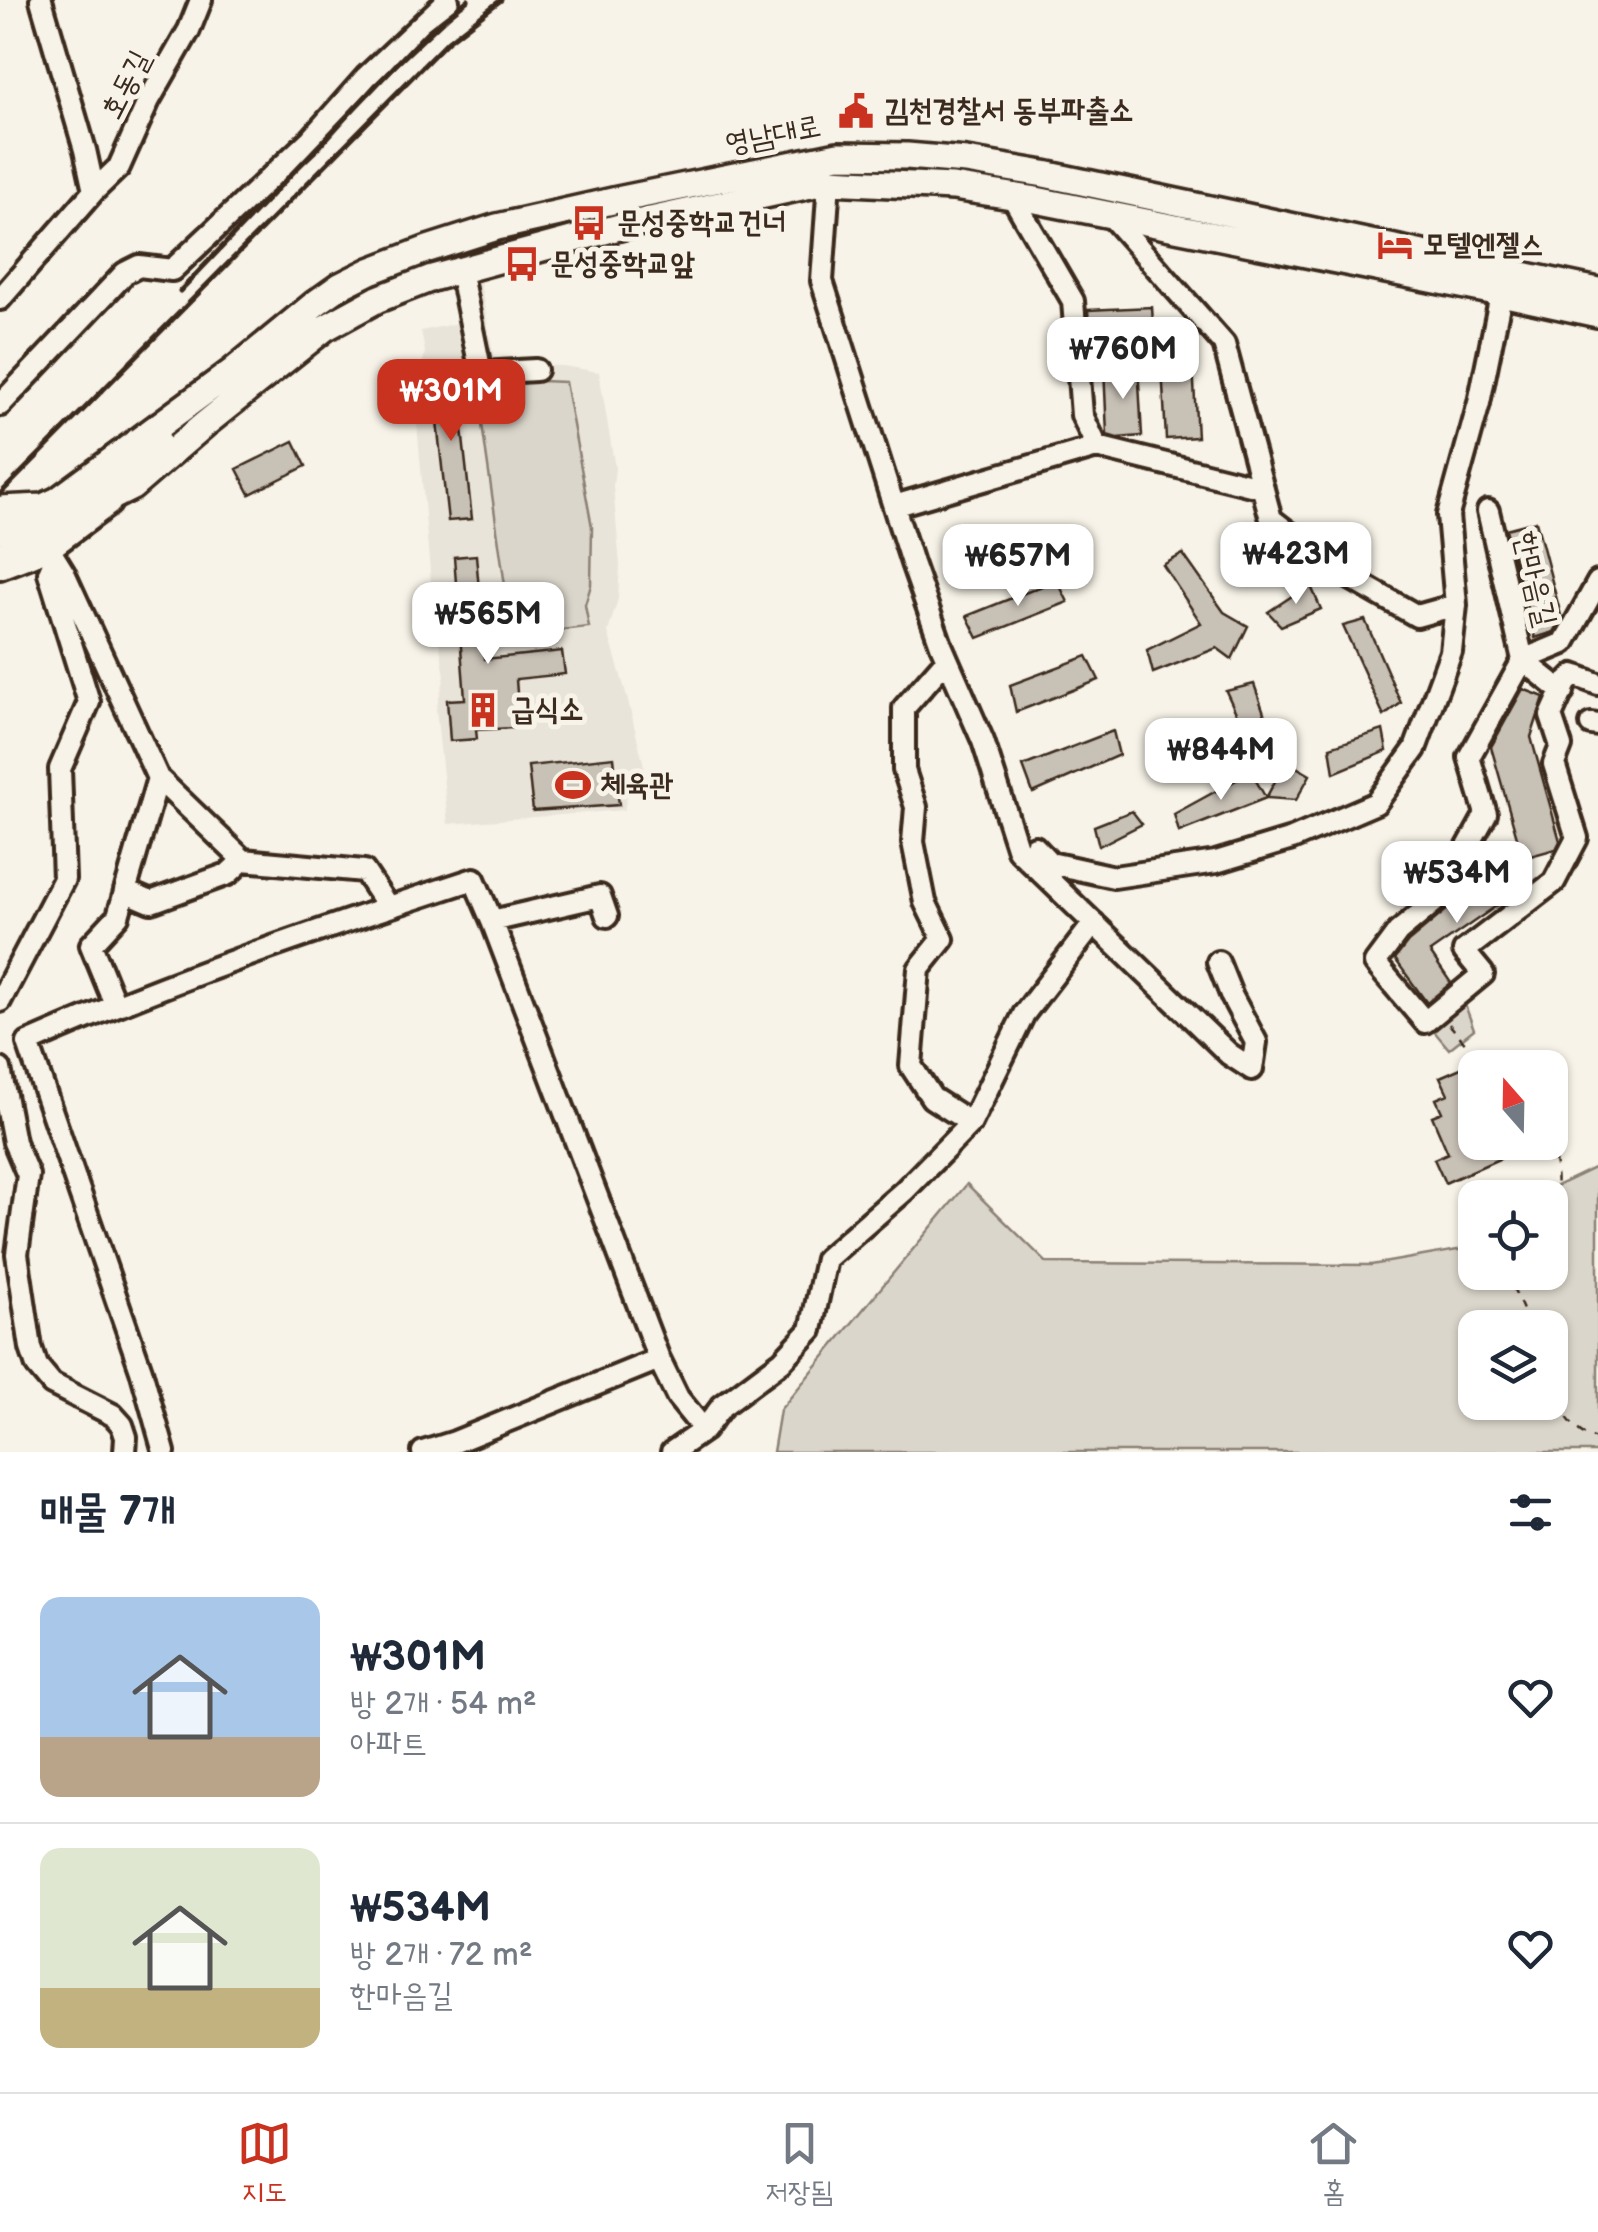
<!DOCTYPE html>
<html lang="ko">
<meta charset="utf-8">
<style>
:root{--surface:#fff;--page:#f2f2f3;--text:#1f2937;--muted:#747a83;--line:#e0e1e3;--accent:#c8321e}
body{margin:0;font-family:"Balsamiq Sans","Poor Story",sans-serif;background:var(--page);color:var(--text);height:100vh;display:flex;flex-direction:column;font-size:38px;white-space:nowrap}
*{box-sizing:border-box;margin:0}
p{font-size:32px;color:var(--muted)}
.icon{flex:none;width:55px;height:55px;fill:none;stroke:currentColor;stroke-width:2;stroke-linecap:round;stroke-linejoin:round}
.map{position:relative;height:1452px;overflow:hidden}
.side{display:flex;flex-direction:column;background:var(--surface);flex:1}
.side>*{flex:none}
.needle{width:65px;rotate:340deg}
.fabs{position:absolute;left:1458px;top:1050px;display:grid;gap:20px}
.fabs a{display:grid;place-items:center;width:110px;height:110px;border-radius:20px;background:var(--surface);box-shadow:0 2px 8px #0004;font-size:50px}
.price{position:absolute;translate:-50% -85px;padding:0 22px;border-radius:20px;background:#fff;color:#222;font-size:32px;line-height:65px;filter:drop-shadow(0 2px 5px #0008)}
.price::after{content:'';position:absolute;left:50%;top:60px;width:30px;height:22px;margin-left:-15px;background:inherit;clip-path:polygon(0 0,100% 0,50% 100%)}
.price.selected{background:var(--accent);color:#fff}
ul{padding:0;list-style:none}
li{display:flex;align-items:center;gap:30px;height:250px;padding:0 40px}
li+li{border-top:2px solid var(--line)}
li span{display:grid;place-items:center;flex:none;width:280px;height:200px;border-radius:20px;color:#555}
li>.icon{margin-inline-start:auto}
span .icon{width:120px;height:120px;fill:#fffc;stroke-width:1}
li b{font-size:42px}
h2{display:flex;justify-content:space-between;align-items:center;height:120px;padding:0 40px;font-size:42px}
.dock{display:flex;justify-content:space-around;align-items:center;height:140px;border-top:2px solid var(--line);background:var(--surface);font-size:28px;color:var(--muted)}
.dock a{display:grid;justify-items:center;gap:5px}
.dock .selected{color:var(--accent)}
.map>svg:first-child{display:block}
.built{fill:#e9e4d9}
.green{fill:#dbd6cb;stroke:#8b8074;stroke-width:2.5;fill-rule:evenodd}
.building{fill:#c8c1b6;stroke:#3b2a1e;stroke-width:2.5}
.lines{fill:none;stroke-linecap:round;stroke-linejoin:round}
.minor-casing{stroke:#3b2a1e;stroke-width:28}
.major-casing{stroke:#3b2a1e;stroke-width:32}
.path{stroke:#3b2a1e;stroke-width:2.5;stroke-dasharray:8 8;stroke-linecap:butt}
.minor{stroke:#f7f3e8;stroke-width:20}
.major{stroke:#f7f3e8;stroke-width:25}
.rail{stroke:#3b2a1e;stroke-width:5}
.labels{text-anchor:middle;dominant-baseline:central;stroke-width:10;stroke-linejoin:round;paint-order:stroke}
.street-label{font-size:30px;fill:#3b2a1e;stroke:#f7f3e8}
.poi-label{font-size:30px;font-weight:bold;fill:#3b2a1e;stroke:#f7f3e8;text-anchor:start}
</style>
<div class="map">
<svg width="1598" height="1452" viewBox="0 0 1598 1452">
<rect width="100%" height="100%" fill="#f7f3e8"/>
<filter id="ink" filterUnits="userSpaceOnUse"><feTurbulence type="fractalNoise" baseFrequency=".01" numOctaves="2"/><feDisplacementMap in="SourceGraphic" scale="20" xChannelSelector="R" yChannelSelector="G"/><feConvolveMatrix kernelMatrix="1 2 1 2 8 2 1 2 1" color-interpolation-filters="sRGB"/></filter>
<g filter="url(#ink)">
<path class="built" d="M480 282 495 364 563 366 599 372 615 468 613 486 620 565 618 599 608 632 626 693 649 786 629 788 624 810 448 824 436 709 445 676 433 606 415 401 425 352 421 331 458 323 453 286Z"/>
<path class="green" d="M541 381 565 382 592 527 591 585 585 605 589 627 512 635 477 389Z
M1462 997 1474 1029 1449 1049 1427 1023Z
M1598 1166V1452H773L780 1410 967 1184 1047 1263 1371 1265 1475 1247V1272H1550V1198L1547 1197 1552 1188ZM1475 1328H1550V1402H1475Z"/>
<path class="building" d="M1152 307 1154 340 1090 343 1088 310Z
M1138 365 1142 436 1117 438 1107 435 1104 367Z
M1193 365 1197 437 1166 439 1162 367Z
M455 366 472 519 448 521 431 368Z
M294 441 306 466 250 494 237 469Z
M1536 521 1562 619 1554 632 1535 638 1506 529Z
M1183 554 1224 612 1248 626 1232 659 1217 648 1153 673 1147 650 1201 623 1163 565Z
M476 555 485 659 562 651 565 674 516 679 519 721H513V728L476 730 477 739 450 741 447 700 465 699 454 557Z
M1057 580 1068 602 978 638 967 616Z
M1310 584 1321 609 1281 626 1268 612Z
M1365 620 1401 703 1384 716 1343 626Z
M1087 656 1099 680 1016 712 1010 685Z
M1254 684 1279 756 1259 763 1226 691Z
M1523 689 1544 697 1531 737 1560 841 1556 849 1523 858 1491 747Z
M1383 730 1387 751 1334 773 1330 747Z
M1113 731 1119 755 1033 793 1023 766Z
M614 757 619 805 533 811 528 766Z
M1286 761 1310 775 1296 800 1266 798Z
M1251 772 1266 798 1179 832 1174 814Z
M1132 811 1142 824 1099 846 1094 826Z
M1514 857 1531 882 1430 952 1451 983 1427 1003 1395 959 1408 942 1449 908 1456 897Z
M1470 1064 1475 1075V1142H1505L1510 1154 1445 1183 1434 1159 1448 1153 1432 1116 1442 1112 1436 1099 1448 1094 1440 1077Z"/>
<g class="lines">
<defs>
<path id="minor" d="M829 181 822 281 912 563 941 645 983 741 1018 850 1229 1054 1252 1069 1256 1042 1232 997 1218 962
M94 191 119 167 149 100 189 30 201 0
M1012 196 1073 301 1082 415 1097 447
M1110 215 1224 344 1271 519 1340 572 1417 616 1456 605
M460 270 481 373 536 370
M0 299 94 191 85 150 41 0
M0 405 125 273 139 266 172 270 311 139 366 77 448 0
M894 506 1097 447 1263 488
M78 507 159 438
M1488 511 1523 660 1563 692
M41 536 64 573 158 778 243 860 364 871 388 907
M0 553 41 536 52 528
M0 568 50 549 110 504
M1598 582 1564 643 1523 660 1469 757 1486 814 1440 897 1398 932 1375 963 1425 1022 1483 974 1464 951 1554 882 1577 838 1554 764 1561 746 1551 716 1566 683 1574 675 1598 684
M947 659 904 708V770L916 807 913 842 925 902 943 939 919 969 911 1066 932 1098 971 1123
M1591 724 1598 725
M1035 847 1050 863 1114 877 1216 862 1292 839 1376 803 1415 749 1451 652 1456 605 1448 515 1479 403 1504 280
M125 891 151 902 228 874 243 860
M492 921 600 896 607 916
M0 1001 64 879 60 769 89 702 49 573 55 559
M115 1004 91 945 118 916 158 778
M0 1069 14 1142 28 1175 17 1254 31 1348 37 1366 52 1384 113 1415 122 1425 126 1437 125 1452
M164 1452 141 1370 28 1043C172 979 324 928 474 879L492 921 659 1359 678 1398 704 1430
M423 1452 455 1442 659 1359
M672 1452 704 1430 722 1406 782 1361 811 1330 826 1259 904 1191 971 1123 1024 1014 1094 923"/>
<path id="major" d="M0 509 43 507 58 500 233 371 316 303 340 286 370 271 428 249 497 227 617 200 838 155 907 156 966 161 1044 174 1598 291
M0 530 13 531 50 522 98 504 132 487 205 424 325 328 378 299 432 278 623 226 829 181 953 187 1031 199 1501 293 1598 314"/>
</defs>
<use href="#minor" class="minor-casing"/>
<use href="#major" class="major-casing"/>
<path class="path" d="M1449 1024 1474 1053 1512 1068
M1550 1127C1555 1154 1562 1198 1550 1223
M1515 1272 1512 1285 1531 1328
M1550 1391C1563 1410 1574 1436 1598 1439"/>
<use href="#minor" class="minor"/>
<use href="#major" class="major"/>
<path class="rail" d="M180 291 428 31 468 0
M0 494 448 41 501 0"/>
</g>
</g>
<defs>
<symbol id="civic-bare" viewBox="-9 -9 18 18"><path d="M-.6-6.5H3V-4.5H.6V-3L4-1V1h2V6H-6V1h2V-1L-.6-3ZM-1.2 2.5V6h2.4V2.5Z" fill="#c8321e" stroke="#f7f3e8" stroke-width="2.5" paint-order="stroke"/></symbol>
<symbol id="bus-bare" viewBox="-9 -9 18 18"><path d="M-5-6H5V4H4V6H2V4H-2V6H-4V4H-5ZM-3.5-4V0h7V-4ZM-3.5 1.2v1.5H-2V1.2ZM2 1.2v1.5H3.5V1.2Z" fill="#c8321e" stroke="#f7f3e8" stroke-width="2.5" paint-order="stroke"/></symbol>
<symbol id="hotel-bare" viewBox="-9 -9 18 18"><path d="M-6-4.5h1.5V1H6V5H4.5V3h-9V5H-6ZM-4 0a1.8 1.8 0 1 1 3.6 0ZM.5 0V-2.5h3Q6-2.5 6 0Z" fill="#c8321e" stroke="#f7f3e8" stroke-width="2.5" paint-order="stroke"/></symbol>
<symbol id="building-bare" viewBox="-9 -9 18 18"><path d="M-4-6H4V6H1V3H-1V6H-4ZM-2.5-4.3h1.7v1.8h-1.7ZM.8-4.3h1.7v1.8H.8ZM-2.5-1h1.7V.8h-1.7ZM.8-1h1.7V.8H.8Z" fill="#c8321e" stroke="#f7f3e8" stroke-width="2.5" paint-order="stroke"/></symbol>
<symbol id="stadium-bare" viewBox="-9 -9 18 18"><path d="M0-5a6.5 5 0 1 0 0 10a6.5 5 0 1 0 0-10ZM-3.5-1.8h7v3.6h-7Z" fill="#c8321e" stroke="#f7f3e8" stroke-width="2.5" paint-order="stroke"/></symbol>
</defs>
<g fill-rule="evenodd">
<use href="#civic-bare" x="831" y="86" width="50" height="50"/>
<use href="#bus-bare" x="564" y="198" width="50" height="50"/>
<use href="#hotel-bare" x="1370" y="220" width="50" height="50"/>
<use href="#bus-bare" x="497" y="239" width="50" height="50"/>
<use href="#building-bare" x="458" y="685" width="50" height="50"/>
<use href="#stadium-bare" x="548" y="760" width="50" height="50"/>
</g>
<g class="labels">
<g class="street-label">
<text transform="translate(126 85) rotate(-63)">호동길</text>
<text transform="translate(773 135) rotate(-11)">영남대로</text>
<text transform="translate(1535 579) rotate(77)">한마음길</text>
</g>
<g class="poi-label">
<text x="884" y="111">김천경찰서 동부파출소</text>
<text x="617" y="223">문성중학교건너</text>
<text x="1423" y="245">모텔엔젤스</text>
<text x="550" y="264">문성중학교앞</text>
<text x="511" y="710">급식소</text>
<text x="601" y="785">체육관</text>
</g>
</g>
</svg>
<div class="fabs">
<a><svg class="needle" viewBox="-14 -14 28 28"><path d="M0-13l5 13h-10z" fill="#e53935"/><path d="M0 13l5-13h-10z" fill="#747a83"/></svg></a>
<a><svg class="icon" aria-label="locate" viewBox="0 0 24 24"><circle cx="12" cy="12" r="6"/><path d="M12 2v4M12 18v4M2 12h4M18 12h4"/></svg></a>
<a><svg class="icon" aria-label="layers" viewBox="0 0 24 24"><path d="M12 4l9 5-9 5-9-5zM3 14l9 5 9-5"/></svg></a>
</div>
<b class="price" style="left:1123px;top:402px">₩760M</b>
<b class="price selected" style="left:451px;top:444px">₩301M</b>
<b class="price" style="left:1296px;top:607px">₩423M</b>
<b class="price" style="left:1018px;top:609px">₩657M</b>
<b class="price" style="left:488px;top:667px">₩565M</b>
<b class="price" style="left:1221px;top:803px">₩844M</b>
<b class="price" style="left:1457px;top:926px">₩534M</b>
</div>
<section class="side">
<h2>매물 7개<svg class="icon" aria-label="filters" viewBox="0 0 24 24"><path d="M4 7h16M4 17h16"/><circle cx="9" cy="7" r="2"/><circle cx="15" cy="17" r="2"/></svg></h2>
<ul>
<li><span style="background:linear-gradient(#a9c7e8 70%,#b9a48a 0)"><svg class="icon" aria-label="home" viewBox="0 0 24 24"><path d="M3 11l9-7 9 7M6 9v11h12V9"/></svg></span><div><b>₩301M</b><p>방 2개 · 54 m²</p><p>아파트</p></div><svg class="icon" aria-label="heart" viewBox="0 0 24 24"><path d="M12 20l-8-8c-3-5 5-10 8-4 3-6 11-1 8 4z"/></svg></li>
<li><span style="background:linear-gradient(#dfe7d0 70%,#c2b280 0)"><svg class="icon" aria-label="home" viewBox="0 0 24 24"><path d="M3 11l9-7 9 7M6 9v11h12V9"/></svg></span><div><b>₩534M</b><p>방 2개 · 72 m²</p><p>한마음길</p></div><svg class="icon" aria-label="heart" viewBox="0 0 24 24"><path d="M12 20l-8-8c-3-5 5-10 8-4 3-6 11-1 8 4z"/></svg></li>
</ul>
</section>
<nav class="dock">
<a class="selected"><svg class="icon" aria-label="map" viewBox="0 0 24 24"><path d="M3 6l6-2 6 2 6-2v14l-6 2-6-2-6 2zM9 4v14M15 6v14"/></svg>지도</a>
<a><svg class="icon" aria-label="saved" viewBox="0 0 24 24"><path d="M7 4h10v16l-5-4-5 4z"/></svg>저장됨</a>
<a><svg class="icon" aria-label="home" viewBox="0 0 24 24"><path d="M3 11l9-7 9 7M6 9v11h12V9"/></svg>홈</a>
</nav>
